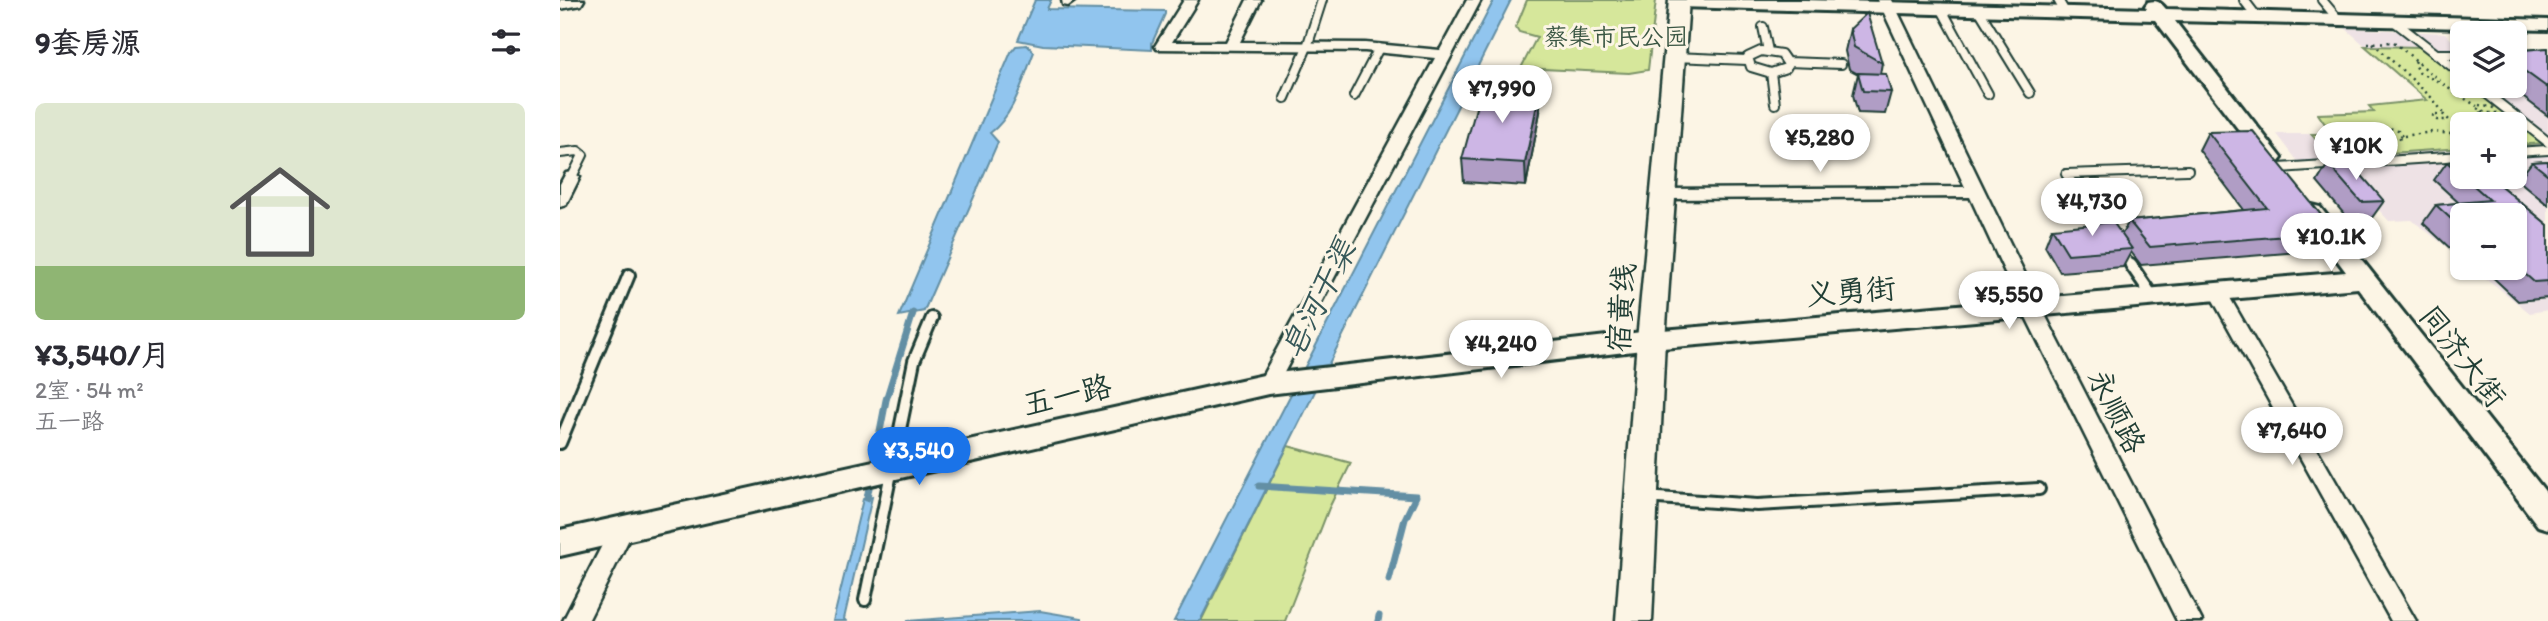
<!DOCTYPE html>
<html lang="zh">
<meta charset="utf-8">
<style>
:root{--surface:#fff;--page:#f7f7f7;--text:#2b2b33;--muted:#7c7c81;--accent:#1a73e8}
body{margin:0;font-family:Itim,"LXGW WenKai TC",sans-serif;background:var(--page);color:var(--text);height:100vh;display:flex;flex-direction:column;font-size:26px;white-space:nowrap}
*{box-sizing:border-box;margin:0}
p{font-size:23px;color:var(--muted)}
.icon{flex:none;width:38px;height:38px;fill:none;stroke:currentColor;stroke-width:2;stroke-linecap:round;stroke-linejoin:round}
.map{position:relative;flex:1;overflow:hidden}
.side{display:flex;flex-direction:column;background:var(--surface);width:560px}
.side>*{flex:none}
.buttons{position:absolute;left:1890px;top:21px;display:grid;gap:14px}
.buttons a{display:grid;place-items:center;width:77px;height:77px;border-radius:10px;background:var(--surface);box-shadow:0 2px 5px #0004;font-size:35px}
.price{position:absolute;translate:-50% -60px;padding:0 16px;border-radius:24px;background:#fff;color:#222;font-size:23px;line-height:46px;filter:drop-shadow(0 2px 4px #0008)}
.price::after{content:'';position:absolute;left:50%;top:42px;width:21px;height:16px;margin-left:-10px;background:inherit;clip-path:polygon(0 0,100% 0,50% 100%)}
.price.active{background:var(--accent);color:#fff}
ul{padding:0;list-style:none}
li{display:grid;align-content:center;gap:14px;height:371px;padding:0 35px}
li span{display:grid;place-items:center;height:217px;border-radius:10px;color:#555}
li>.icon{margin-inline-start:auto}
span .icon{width:126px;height:126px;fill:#fffc;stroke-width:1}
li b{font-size:30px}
h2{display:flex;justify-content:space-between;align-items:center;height:84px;padding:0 35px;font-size:30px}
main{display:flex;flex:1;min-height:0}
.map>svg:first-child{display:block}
.built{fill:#eee2e5;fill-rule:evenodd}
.green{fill:#d6e79b;stroke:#7a9268;stroke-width:2}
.water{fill:#91c5ee;stroke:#638fa4;stroke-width:2}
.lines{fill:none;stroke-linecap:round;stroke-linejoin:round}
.stream{stroke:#638fa4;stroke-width:7}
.service-far1-casing{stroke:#1f3d34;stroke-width:12}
.service-casing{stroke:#1f3d34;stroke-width:16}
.minor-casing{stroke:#1f3d34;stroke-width:5}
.tertiary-casing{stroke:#1f3d34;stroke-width:6}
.secondary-casing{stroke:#1f3d34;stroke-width:5}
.primary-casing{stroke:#1f3d34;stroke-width:5}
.path{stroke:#1f3d34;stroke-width:2.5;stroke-dasharray:2 4.5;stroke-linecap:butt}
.service-far1{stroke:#fcf5e5;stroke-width:8}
.service{stroke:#fcf5e5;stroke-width:10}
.minor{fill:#fcf5e5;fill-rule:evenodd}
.tertiary{fill:#fcf5e5;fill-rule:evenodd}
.secondary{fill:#fcf5e5;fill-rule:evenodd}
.primary{fill:#fcf5e5;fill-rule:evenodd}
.wall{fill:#b09dc5;stroke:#1f3d34;stroke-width:2}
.shaded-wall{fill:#907fa0;stroke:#1f3d34;stroke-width:2}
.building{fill:#cdb6e5;stroke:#1f3d34;stroke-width:2}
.labels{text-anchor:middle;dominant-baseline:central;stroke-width:6;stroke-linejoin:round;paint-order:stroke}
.far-park-label{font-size:24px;fill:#3a5643;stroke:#fcf5e5}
.street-label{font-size:30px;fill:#1f3d34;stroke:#fcf5e5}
.water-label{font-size:32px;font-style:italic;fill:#365859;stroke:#fcf5e5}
</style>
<main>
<section class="side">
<h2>9套房源<svg class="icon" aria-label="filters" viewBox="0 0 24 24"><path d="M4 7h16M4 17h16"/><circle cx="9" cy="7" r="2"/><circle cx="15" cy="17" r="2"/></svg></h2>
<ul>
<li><span style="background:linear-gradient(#dfe7d0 75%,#8fb573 0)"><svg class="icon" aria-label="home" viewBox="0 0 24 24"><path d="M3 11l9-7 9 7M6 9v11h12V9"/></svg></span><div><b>¥3,540/月</b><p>2室 · 54 m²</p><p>五一路</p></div></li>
</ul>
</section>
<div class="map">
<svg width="1988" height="621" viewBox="0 0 1988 621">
<rect width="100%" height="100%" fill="#fcf5e5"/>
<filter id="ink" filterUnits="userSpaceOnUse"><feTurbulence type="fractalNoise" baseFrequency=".0143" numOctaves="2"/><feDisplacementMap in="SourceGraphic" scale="14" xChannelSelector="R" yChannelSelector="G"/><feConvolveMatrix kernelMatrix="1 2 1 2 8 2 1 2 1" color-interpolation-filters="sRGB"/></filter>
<g filter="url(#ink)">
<path class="built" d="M1785 28 1885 33 1902 51V86H1955L1988 51V310L1970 313 1913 268H1955V215H1902V259L1852 220 1829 221 1783 171H1745L1717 134H1771L1758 114 1814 112 1809 106 1867 100ZM1902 124H1955V177H1902Z"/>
<path class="green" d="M967 0H1096L1088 70 1069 73 961 68 977 37 959 32 956 27Z
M1805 46 1863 47 1902 78V86H1912L1984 143 1955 145V124H1902V148L1772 157 1751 134H1772L1758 114 1814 112 1809 106 1867 100Z
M728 446 791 463 769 508 725 621H641Z"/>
<path class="water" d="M475 0H491L487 9 605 11V14L592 43V50L483 45 458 40Z
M934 0H951L640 621H614Z
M467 45 474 52C463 79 454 116 430 133L438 142 364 311 339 316 451 52 456 46Z
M312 497 284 619 286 621H273L303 499Z
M480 611 522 618V621H347Z"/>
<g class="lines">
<path class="stream" d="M315 457 326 400 353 313
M699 486 856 496 845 519 829 580
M307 498 309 488
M818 621 819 616"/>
<defs>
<path id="service-far1" d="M1498 0 1505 12
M1684 0 1697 17
M1762 0 1778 19
M1381 8 1428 94
M1419 10 1470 93
M1835 22 1902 74
M1203 27 1208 51
M1201 51 1221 54 1228 64 1226 68 1211 73 1191 67 1188 57Z
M1876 54H1902
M1114 57 1187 60
M1228 62 1281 64
M1211 73 1215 104
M1917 86 1988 142
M794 96 819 48
M725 98 747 47 762 0
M1955 152 1988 150
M0 153 18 151 23 155 12 177
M1719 168 1902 156
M1548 234 1506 174 1628 170
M1559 249 1572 267"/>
<path id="service" d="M1571 265 1593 297
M0 443 69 275
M1084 497 1197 505 1479 489
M305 600 354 361 372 318"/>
<path id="minor" d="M502 0H516L508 6 503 5Z
M624 0H638L612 42H666L687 0H701L680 42 805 43 880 50 907 0H921L718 384 715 389 708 392 701 389 698 384 875 58 805 51 597 49 595 46Z
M1318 0H1332L1481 307 1642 621H1617L1461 307 1410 197 1103 199 1094 194 1103 189 1405 187Z
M12 172 20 177 6 205 0 207V184L6 173Z
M1657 284 1664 286 1666 291 1856 621H1831L1648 291 1650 286Z
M62 519 70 522 74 529 28 621H3L54 522Z"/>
<path id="tertiary" d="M1112 0H1245L1587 9 1585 6 1588 2C1597 0 1600 2 1606 9L1988 20V30L1615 21 1722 158 1718 163H1704L1595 20 1119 7 1113 6Z
M1752 205 1760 207 1988 495V529L1978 526 1798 288 1091 349 708 394 0 556V530L708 374 1091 331 1786 272 1741 212 1744 207Z"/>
<path id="secondary" d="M1109 0H1129L1105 340 1092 621H1056L1077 340Z"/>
<path id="primary" d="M0 0H24L21 5 0 9Z"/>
</defs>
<use href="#service-far1" class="service-far1-casing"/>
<use href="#service" class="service-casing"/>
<use href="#minor" class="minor-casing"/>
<use href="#tertiary" class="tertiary-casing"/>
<use href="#secondary" class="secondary-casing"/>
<use href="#primary" class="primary-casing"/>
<path class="path" d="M1834 42 1892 91 1917 106
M1808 43 1834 42
M1813 43 1872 98 1886 116
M1856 61 1854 64 1858 72 1879 82
M1919 105 1934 108 1936 113H1925L1917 108Z
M1922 112 1917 117 1922 124
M1876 114 1884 115 1889 120H1877L1873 116Z
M1824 127 1838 130 1843 138 1830 139 1819 131Z
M1844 136 1872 132 1902 135
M1808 147 1826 137"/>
<use href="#service-far1" class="service-far1"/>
<use href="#service" class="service"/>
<use href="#minor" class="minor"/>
<use href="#tertiary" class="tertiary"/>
<use href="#secondary" class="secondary"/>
<use href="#primary" class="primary"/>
</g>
<path class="wall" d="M1290 29 1322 63 1320 74 1331 92 1325 114 1298 113 1293 95 1298 74 1289 69 1285 51Z
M1955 44 1964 50 1988 48V116L1948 86H1955Z
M980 112 966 186 904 182 902 159Z
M1648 132 1775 232 1763 250 1581 265 1571 252 1563 267 1500 272 1485 246 1492 228 1562 234 1569 221 1684 210 1639 150Z
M1902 161V177H1930L1988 225V298L1958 301 1923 268H1955V215H1902V251L1894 252 1863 223 1876 205 1899 203 1874 180 1887 162Z
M1988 161V205L1958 180 1972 162Z
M1768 164 1824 201 1811 219 1789 220 1757 182Z"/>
<path class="shaded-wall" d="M980 90V112L966 186 965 163Z"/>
<path class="building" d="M1307 13 1322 63 1294 47 1290 29Z
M1955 44 1964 50 1988 48V88L1955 64Z
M1298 73 1326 74 1331 92 1303 91Z
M922 86 980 90 965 163 902 159Z
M1693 131 1775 232 1590 247 1569 221 1707 208 1648 132Z
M1902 161V175L1887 162Z
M1988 161V175L1972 162Z
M1791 163 1824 201 1801 202 1768 164Z
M1904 177H1930L1988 225V281L1974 282 1955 265V215H1902V229L1876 205 1930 200Z
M1553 222 1572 249 1508 254 1492 228Z"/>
</g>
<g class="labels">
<g class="far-park-label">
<text x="1056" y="36">蔡集市民公园</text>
</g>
<g class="street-label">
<text transform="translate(1291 291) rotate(-5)">义勇街</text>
<text transform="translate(1061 308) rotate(-86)">宿黄线</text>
<text transform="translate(1903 356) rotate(52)">同济大街</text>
<text transform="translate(507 395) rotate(-13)">五一路</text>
<text transform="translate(1557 411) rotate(63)">永顺路</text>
</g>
<g class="water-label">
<text transform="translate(758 299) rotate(-63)">皂河干渠</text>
</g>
</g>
</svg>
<div class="buttons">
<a><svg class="icon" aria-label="layers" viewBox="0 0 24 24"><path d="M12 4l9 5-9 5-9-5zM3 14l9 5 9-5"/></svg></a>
<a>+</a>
<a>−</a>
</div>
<b class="price" style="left:942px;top:125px">¥7,990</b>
<b class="price" style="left:1260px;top:174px">¥5,280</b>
<b class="price" style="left:1796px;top:182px">¥10K</b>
<b class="price" style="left:1532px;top:238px">¥4,730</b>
<b class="price" style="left:1771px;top:273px">¥10.1K</b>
<b class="price" style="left:1449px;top:331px">¥5,550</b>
<b class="price" style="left:941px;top:380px">¥4,240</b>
<b class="price" style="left:1732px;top:467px">¥7,640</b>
<b class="price active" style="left:359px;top:487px">¥3,540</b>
</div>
</main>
